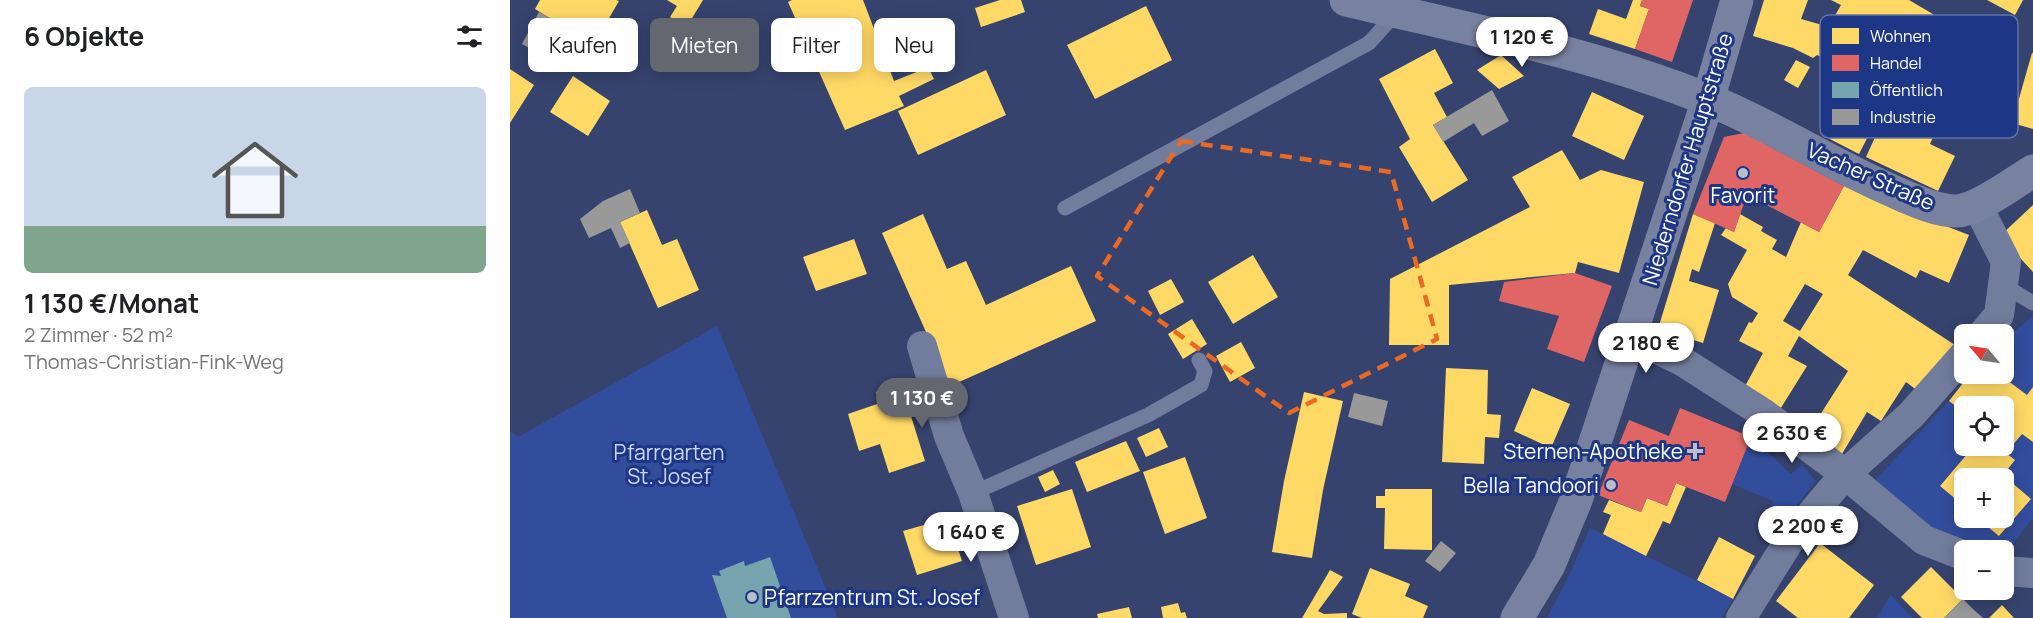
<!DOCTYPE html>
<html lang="de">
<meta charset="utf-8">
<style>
:root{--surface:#fff;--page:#f6f6f6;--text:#202124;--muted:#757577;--line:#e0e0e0;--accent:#656770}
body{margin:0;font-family:Manrope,sans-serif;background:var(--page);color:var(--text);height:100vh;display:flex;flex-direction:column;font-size:22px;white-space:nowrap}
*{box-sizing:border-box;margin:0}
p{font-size:20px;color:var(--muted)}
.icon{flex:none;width:33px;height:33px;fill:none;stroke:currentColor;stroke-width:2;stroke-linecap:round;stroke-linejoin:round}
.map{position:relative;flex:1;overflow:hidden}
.details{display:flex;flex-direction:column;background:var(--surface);width:510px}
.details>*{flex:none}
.guide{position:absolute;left:18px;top:18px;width:570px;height:54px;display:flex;gap:12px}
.needle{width:39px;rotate:299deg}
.buttons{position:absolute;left:1444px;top:324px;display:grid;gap:12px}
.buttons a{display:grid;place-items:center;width:60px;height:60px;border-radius:9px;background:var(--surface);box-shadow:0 3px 15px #0003;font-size:30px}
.price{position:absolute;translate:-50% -51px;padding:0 14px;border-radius:21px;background:#fff;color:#222;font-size:20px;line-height:39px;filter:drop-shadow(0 2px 3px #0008)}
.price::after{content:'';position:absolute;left:50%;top:36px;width:18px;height:14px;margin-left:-9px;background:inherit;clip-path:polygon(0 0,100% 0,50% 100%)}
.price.active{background:var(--accent);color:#fff}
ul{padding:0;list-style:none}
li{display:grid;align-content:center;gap:12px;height:318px;padding:0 24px}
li+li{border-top:2px solid var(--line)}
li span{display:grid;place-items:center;height:186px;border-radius:9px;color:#555}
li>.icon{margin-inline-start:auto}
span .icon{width:108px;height:108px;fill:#fffc;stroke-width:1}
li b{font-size:26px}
h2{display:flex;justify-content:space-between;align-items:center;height:72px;padding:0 24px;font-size:26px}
.chip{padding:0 21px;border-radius:9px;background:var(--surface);box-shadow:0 3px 15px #0003;font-size:21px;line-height:54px}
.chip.active{background:var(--accent);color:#fff}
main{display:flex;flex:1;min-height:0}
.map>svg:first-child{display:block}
.green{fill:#334d9d}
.homes{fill:#ffd966;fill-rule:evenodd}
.shops{fill:#e06666}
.public{fill:#76a5af}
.industry{fill:#999}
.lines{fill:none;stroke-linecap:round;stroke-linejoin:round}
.lane{stroke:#727c9c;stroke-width:15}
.street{stroke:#727c9c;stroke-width:30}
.secondary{stroke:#7881a0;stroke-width:33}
.marked{fill:none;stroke:#ea6a24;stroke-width:4.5;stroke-dasharray:12 8;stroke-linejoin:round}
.poi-dot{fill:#b9bdcc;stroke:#1e3686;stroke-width:2}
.labels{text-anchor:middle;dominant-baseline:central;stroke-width:6;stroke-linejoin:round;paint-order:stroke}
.street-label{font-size:21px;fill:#fff;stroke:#1e3686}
.poi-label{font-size:21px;fill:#fff;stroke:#1e3686;text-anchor:end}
.park-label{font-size:21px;fill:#ccd7f8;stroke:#1e3686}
.key{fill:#1e3686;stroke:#6272aa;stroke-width:1.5}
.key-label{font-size:16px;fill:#fff}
</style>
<main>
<section class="details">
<h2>6 Objekte<svg class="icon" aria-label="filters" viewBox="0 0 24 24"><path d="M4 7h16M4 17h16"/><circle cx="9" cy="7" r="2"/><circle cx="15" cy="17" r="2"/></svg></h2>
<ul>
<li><span style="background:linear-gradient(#c9d6e8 75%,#7fa58c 0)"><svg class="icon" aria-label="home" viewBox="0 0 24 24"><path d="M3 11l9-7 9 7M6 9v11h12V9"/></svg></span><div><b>1 130 €/Monat</b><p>2 Zimmer · 52 m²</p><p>Thomas-Christian-Fink-Weg</p></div></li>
</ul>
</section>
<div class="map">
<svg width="1523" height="618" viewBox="0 0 1523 618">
<rect width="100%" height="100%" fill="#36436e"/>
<path class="green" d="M1523 316V387L1517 395 1489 374H1494V340Z
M207 326 328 618H0V431L8 437Z
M1439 401 1455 413V446H1464L1430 486 1455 507V518H1467L1490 536 1521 499 1493 475 1496 453 1512 434 1523 442V518L1494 555V550H1456L1358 488Z
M1241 437 1281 474 1292 465 1306 481 1270 527 1256 520 1263 501 1222 484Z
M1080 528 1223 599 1211 618H1037L1059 575Z
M1381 595 1402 618H1367Z"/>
<path class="homes" d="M30 0H106L109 1 91 32 69 19 61 31 25 9Z
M157 0H193L176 28 160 17 167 6Z
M282 0H353L384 81 409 71 402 54 422 45 430 62 418 67 424 79 389 96 394 106 335 130 278 2Z
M490 0H511L515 12 471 27 465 8Z
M1123 0H1132L1130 6 1139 9 1125 49 1079 34 1088 9 1116 19Z
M1254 0H1298L1291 19 1323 28 1319 26 1331 5 1321 0H1399L1479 47 1475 126 1465 127 1453 117V93L1461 94 1463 73 1451 68 1421 42 1390 88 1401 95 1386 118 1375 111 1368 117 1349 154 1312 135 1328 103 1346 113 1350 106 1324 89 1336 69 1307 55 1303 58 1283 48 1243 36Z
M1477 0H1513L1505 15Z
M636 6 662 60 585 99 557 45Z
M73 38 90 48 84 59 88 61 84 67 63 54Z
M925 49 943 83 924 93 937 117 923 125 958 180 922 202 889 147 900 139 869 79Z
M1522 53H1523V129L1502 123Z
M991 55 1014 76 989 89 967 70Z
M1286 60 1300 67 1288 88 1274 80Z
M0 69 24 85 0 123Z
M476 70 496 115 408 155 388 111Z
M63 76 100 101 78 136 40 112Z
M1082 92 1134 116 1114 160 1062 136Z
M1405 118 1427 128 1420 144 1445 156 1428 191 1356 157 1372 122 1398 134Z
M1052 150 1070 180 1091 170 1134 182 1109 273 1068 262 1065 273 939 285V345H879L880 279 1020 207 1002 177Z
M1334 186 1390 212 1392 209 1459 235 1439 283 1410 270 1406 278 1353 250 1338 275 1448 347 1408 391 1396 382 1371 421 1357 412 1329 459 1296 437 1338 371 1289 336 1278 356 1297 366 1269 411 1233 390 1253 353 1229 341 1239 322 1242 323 1248 313 1222 297 1218 284 1237 250 1211 235 1216 228 1224 232 1230 214 1253 227 1251 231 1267 240 1262 249 1276 257 1291 222 1309 232ZM1295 284 1313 294 1290 331 1273 321Z
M1523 205V272L1490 236Z
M137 210 152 245 167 239 189 290 148 308 110 222Z
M413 214 437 269 456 261 476 305 561 266 586 321 440 386 372 233Z
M1183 214 1205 223 1189 272 1182 269 1179 281 1209 290 1193 343 1148 329Z
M344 239 357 274 306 291 293 257Z
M743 255 768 297 723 324 698 282Z
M661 279 674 302 650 315 638 291Z
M682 319 697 344 673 359 658 334Z
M731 342 745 368 720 382 706 356Z
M936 368 978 370 977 414 991 415 989 438 975 437 974 464 932 462Z
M1460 374H1489L1517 395 1523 387V442L1512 434 1496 453 1505 460 1493 475 1521 499 1489 536 1467 518H1494V478H1455V507L1430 486 1464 446H1494V406H1455V413L1439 401Z
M400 380 407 396 396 400 415 461 379 473 370 444 349 451 338 414 370 403 366 392Z
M1022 388 1060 404 1041 448 1004 431Z
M794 392 833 401 813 490 802 558 762 552 774 481Z
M649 428 658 447 636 457 627 438Z
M616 441 630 471 577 492 565 462Z
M675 457 697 518 655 534 633 472Z
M543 470 550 484 535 492 528 477Z
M1166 483 1176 487 1160 524 1153 521 1136 556 1093 534 1101 515 1093 512 1099 500 1131 512 1137 498 1157 506Z
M562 489 581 547 526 565 507 506Z
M875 489H922V550L874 549 875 508H866V496H875Z
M438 518 452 561 407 575 393 531Z
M1209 537 1245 556 1223 599 1187 580Z
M1310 543 1364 585 1339 618H1288L1266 601Z
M1421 567 1453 599 1434 618H1412L1391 597Z
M860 568 900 584 895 596 918 606 913 618H852L842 614Z
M820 570 833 577 808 611 814 614 837 613V618H792Z
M668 603 671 613 675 612 677 618H653L651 607Z
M1492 605 1504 618H1479Z
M619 607 622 618H588L587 614Z"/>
<path class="shops" d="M1132 0H1183L1162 62 1125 49 1139 9 1130 6Z
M1234 133 1334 186 1309 232 1237 195 1224 232 1183 214 1214 137Z
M1065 273 1102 286 1074 362 1037 349 1049 316 989 301 994 282Z
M1170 408 1241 437 1215 502 1166 483 1157 506 1137 498 1131 512 1088 495 1119 420 1159 436Z"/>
<path class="public" d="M260 557 281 618H217L202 575 211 576 209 571 234 561 235 566Z"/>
<path class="industry" d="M29 12 52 25 41 41 50 46 41 60 12 44Z
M982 90 999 121 972 136 964 123 933 142 923 125Z
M120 189 130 213 110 222 120 243 110 248 101 228 79 238 70 219 93 201Z
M844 393 878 401 872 426 838 417Z
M931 541 946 553 930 572 915 561Z
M1453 599 1464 610 1473 618H1434Z"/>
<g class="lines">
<path class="lane" d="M555 208 859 43 887 12
M1493 285 1523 303
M463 493 638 415 691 385 695 371 689 360"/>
<path class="street" d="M1467 205 1496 262 1489 315 1473 334
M1121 336 1172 361 1253 413 1335 474 1414 540 1455 556
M412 346 439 436 463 493 504 618
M1494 571 1523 573
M1231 618 1279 541 1335 474 1401 415 1455 354"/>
<path class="secondary" d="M836 0C958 29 1083 53 1199 100 1261 125 1317 162 1378 189 1399 198 1424 211 1447 211 1468 210 1505 182 1523 171
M1007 618 1039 565 1066 500 1198 100 1227 0"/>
</g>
<path class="marked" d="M671 141 881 172 927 339 779 413 587 276Z"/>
<g class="poi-dot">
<circle cx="1233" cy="173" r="6"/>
<path d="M1182 442h6v6h6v6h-6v6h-6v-6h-6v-6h6z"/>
<circle cx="1101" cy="485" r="6"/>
<circle cx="242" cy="597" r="6"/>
</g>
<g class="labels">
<g class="street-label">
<text transform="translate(1177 159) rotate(-73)">Niederndorfer Hauptstraße</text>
<text transform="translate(1361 176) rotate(24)">Vacher Straße</text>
</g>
<g class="poi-label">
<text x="1233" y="195" text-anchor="middle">Favorit</text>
<text x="1173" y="451">Sternen-Apotheke</text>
<text x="1089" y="485">Bella Tandoori</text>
<text x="254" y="597" text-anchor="start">Pfarrzentrum St. Josef</text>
</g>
<g class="park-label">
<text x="159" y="452">Pfarrgarten<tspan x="159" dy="24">St. Josef</tspan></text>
</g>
</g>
<rect x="1310" y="15" width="198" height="123" rx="9" class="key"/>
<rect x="1322" y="28" width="27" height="16" fill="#ffd966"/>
<rect x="1322" y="55" width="27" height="16" fill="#e06666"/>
<rect x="1322" y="82" width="27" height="16" fill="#76a5af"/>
<rect x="1322" y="109" width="27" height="16" fill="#999"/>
<g class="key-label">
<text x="1360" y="42">Wohnen</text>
<text x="1360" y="69">Handel</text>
<text x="1360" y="96">Öffentlich</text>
<text x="1360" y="123">Industrie</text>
</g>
</svg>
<div class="buttons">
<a><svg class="needle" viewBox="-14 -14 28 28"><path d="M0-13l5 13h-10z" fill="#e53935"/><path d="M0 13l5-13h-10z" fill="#757577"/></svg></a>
<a><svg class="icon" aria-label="locate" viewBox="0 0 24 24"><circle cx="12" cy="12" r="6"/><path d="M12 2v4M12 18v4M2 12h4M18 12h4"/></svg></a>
<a>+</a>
<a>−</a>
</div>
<b class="price" style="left:1012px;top:68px">1 120 €</b>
<b class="price" style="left:1136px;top:374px">2 180 €</b>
<b class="price active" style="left:412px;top:429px">1 130 €</b>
<b class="price" style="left:1282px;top:464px">2 630 €</b>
<b class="price" style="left:1298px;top:557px">2 200 €</b>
<b class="price" style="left:461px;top:563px">1 640 €</b>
<div class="guide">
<a class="chip">Kaufen</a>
<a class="chip active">Mieten</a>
<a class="chip">Filter</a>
<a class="chip">Neu</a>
</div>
</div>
</main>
